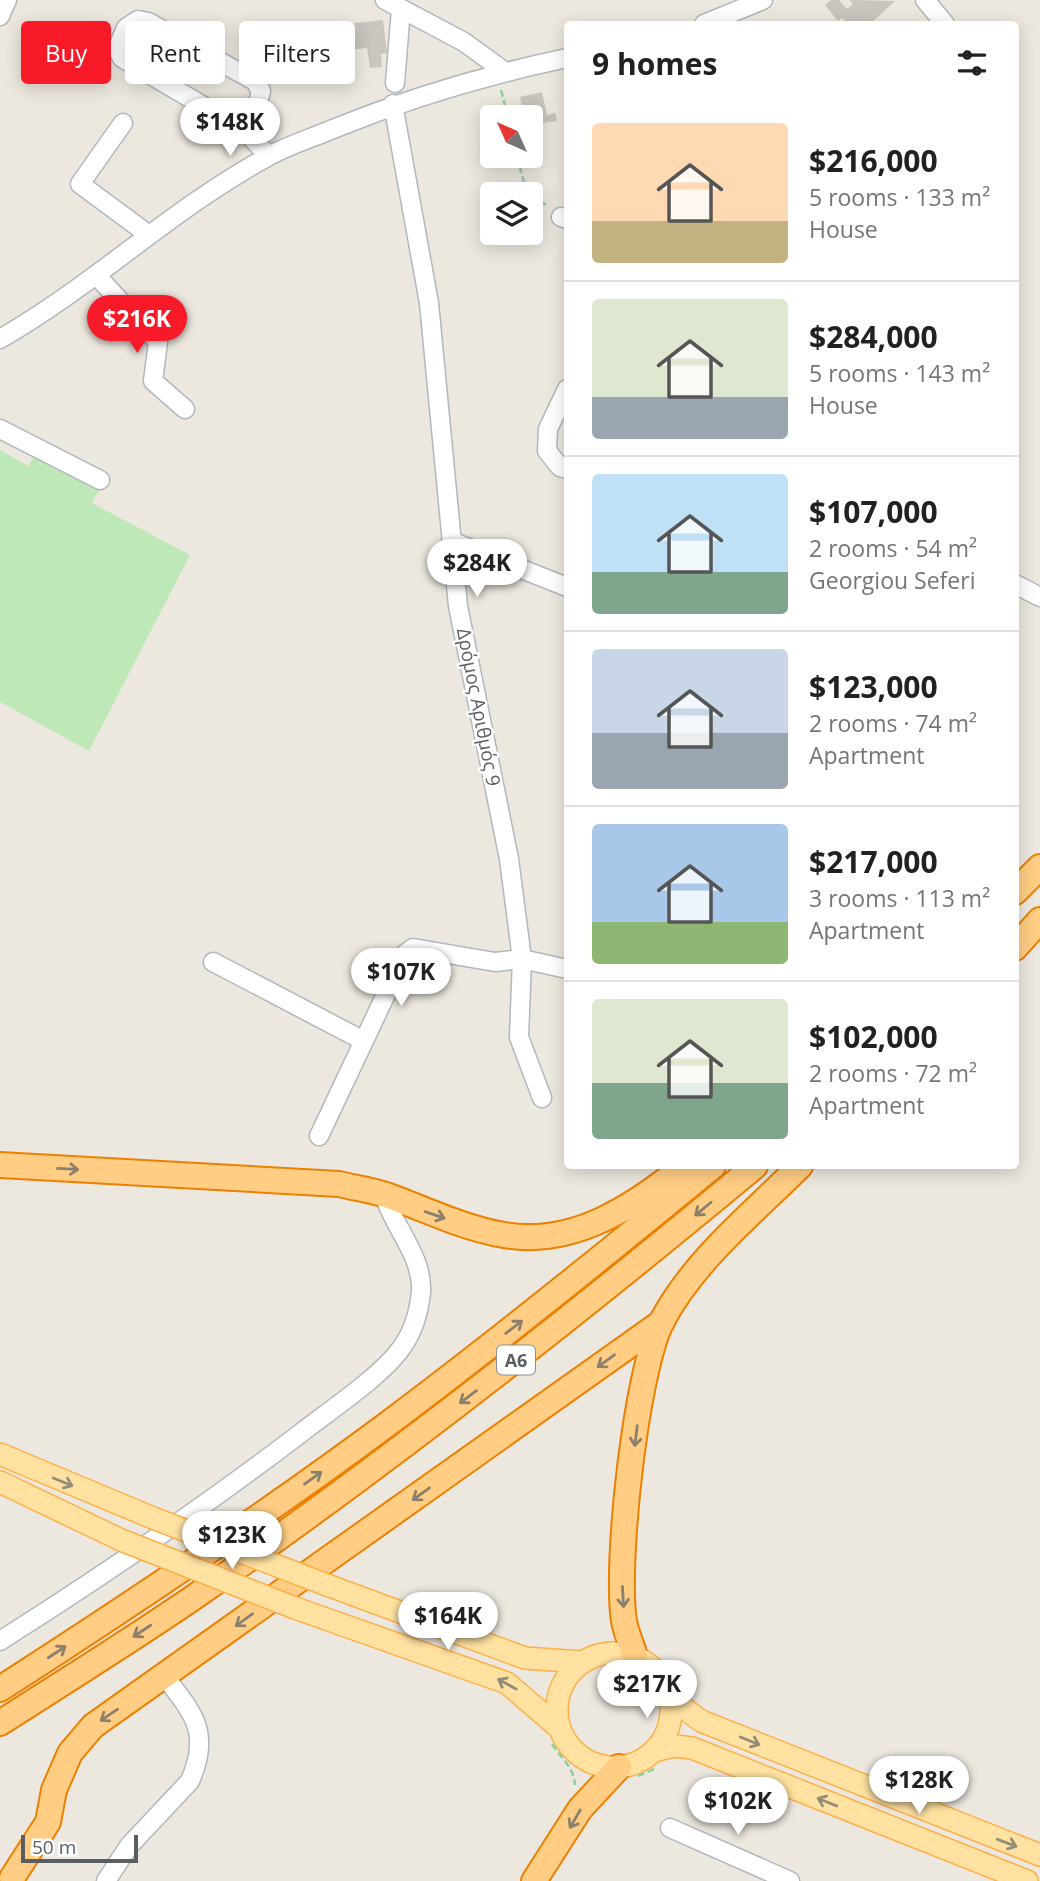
<!DOCTYPE html>
<meta charset="utf-8">
<style>
:root{--surface:#fff;--page:#f6f6f6;--text:#202124;--muted:#757577;--line:#e0e0e0;--accent:#f91a29}
body{margin:0;font-family:"Open Sans",sans-serif;background:var(--page);color:var(--text);height:100vh;display:flex;flex-direction:column;font-size:26px;white-space:nowrap}
*{box-sizing:border-box;margin:0}
p{font-size:23px;color:var(--muted)}
.icon{flex:none;width:38px;height:38px;fill:none;stroke:currentColor;stroke-width:2;stroke-linecap:round;stroke-linejoin:round}
.map{position:relative;flex:1;overflow:hidden}
.sheet{position:absolute;left:564px;top:21px;width:455px;height:1148px;display:flex;flex-direction:column;background:var(--surface);border-radius:7px;box-shadow:0 4px 18px #0003}
.sheet>*{flex:none}
.banner{position:absolute;left:21px;top:21px;width:438px;height:63px;display:flex;gap:14px}
.needle{width:46px;rotate:315deg}
.fabs{position:absolute;left:480px;top:105px;display:grid;gap:14px}
.fabs a{display:grid;place-items:center;width:63px;height:63px;border-radius:7px;background:var(--surface);box-shadow:0 4px 18px #0003;font-size:35px}
.scale{position:absolute;left:21px;bottom:18px;width:117px;box-sizing:border-box;padding-left:7px;border:4px solid #585e62;border-top:0;font-size:19px;line-height:24px;white-space:nowrap;color:#585e62;-webkit-text-stroke:5px #fff;paint-order:stroke}
.price{position:absolute;translate:-50% -60px;padding:0 16px;border-radius:24px;background:#fff;color:#222;font-size:23px;line-height:46px;filter:drop-shadow(0 2px 4px #0008)}
.price::after{content:'';position:absolute;left:50%;top:42px;width:21px;height:16px;margin-left:-10px;background:inherit;clip-path:polygon(0 0,100% 0,50% 100%)}
.price.current{background:var(--accent);color:#fff}
ul{padding:0;list-style:none}
li{display:flex;align-items:center;gap:21px;height:175px;padding:0 28px}
li+li{border-top:2px solid var(--line)}
li span{display:grid;place-items:center;flex:none;width:196px;height:140px;border-radius:7px;color:#555}
li>.icon{margin-inline-start:auto}
span .icon{width:84px;height:84px;fill:#fffc;stroke-width:1}
li b{font-size:30px}
h2{display:flex;justify-content:space-between;align-items:center;height:84px;padding:0 28px;font-size:30px}
.tag{padding:0 24px;border-radius:7px;background:var(--surface);box-shadow:0 4px 18px #0003;font-size:24px;line-height:63px}
.tag.current{background:var(--accent);color:#fff}
.map>svg:first-child{display:block}
.green{fill:#bfe8b8}
.building{fill:#cac5be}
.lines{fill:none;stroke-linecap:round;stroke-linejoin:round}
.minor-casing{stroke:#b2b7bc;stroke-width:21}
.major-casing{stroke:#feb047;stroke-width:24}
.highway-casing{stroke:#ec8000;stroke-width:28}
.path{stroke:#93ce9c;stroke-width:2.5;stroke-dasharray:7 3.5;stroke-linecap:butt}
.minor{stroke:#fff;stroke-width:18}
.major{stroke:#ffe2a2;stroke-width:21}
.highway{stroke:#ffce84;stroke-width:24}
.major-bridge-casing{stroke:#feb047;stroke-width:24;stroke-linecap:butt}
.major-bridge{stroke:#ffe2a2;stroke-width:21}
.oneway{stroke:#8a806c}
.oneway2{stroke:#928c78}
.labels{text-anchor:middle;dominant-baseline:central;stroke-width:5;stroke-linejoin:round;paint-order:stroke}
.shield{fill:#fff;stroke:#8a8e91;stroke-width:2}
.shield-label{font-size:18px;font-weight:bold;fill:#585e62}
.street-label{font-size:19px;fill:#585e62;stroke:#fff}
</style>
<div class="map">
<svg width="1040" height="1881" viewBox="0 0 1040 1881">
<rect width="100%" height="100%" fill="#ede8df"/>
<path class="green" d="M0 450 28 466 36 453 100 488 92 503 190 555 89 751 0 702Z"/>
<path class="building" d="M831 0H839L847 9 853 4 850 0 895 1 870 24H848L842 18 838 21 825 5Z
M383 20 387 53 381 54 382 67 370 68 367 48 350 50 347 24Z
M542 92 547 115 555 113 557 121 535 124 530 127V117H520L519 113 523 112 520 97Z"/>
<g class="lines">
<defs>
<path id="minor" d="M385 0 464 42 504 71
M925 0 945 24
M0 16 7 0
M704 24 763 0
M395 83 401 9
M393 104 429 303 458 606 509 859 522 959 519 1037 542 1098
M123 123 80 184 149 235
M244 130 257 106 261 91 255 81 148 22 138 20 126 28 117 49 122 58 244 130 269 156
M561 217 567 219
M97 276 158 342 153 381 185 409
M0 339C94 285 173 208 269 156 289 145 312 138 333 129 409 98 486 75 567 58
M567 389 548 429 547 451 560 467 567 469
M0 429 100 480
M451 541 567 587
M1015 584 1040 597
M213 962 364 1041
M319 1136 405 954 413 948 495 962 522 959 567 969
M0 1641C104 1575 204 1507 301 1433 329 1411 383 1375 402 1347 413 1332 419 1311 421 1292 423 1256 394 1228 384 1195
M670 1828 790 1881
M106 1881 129 1846 190 1781C211 1733 194 1714 165 1677"/>
<path id="major" d="M0 1454 153 1518
M0 1482 121 1540
M327 1585 525 1658 582 1662
M295 1608 507 1683 559 1728
M557 1710a57 57 0 1 1 114 0a57 57 0 1 1-114 0Z
M669 1697 701 1721 1040 1855
M653 1751 675 1746 692 1748 1027 1881"/>
<path id="highway" d="M1015 892 1040 867
M1015 948 1040 920
M0 1165 339 1184C355 1188 371 1190 386 1195 425 1209 463 1228 504 1235 573 1247 633 1207 684 1166
M635 1657C632 1645 626 1633 624 1621 615 1564 636 1371 662 1321 694 1260 753 1213 800 1166
M0 1689C132 1604 263 1517 389 1423 500 1340 606 1254 713 1166
M0 1723C67 1680 135 1638 200 1593 392 1460 576 1315 755 1166
M12 1878 48 1822 54 1790 70 1753 93 1726 662 1322
M534 1881 580 1809 619 1767"/>
</defs>
<use href="#minor" class="minor-casing"/>
<use href="#major" class="major-casing"/>
<use href="#highway" class="highway-casing"/>
<path class="path" d="M501 90 508 117
M517 156 527 194
M530 197 549 206
M552 1744C562 1760 573 1765 575 1785
M638 1776 654 1769"/>
<use href="#minor" class="minor"/>
<use href="#major" class="major"/>
<use href="#highway" class="highway"/>
<defs>
<path id="major-bridge" d="M153 1518 327 1585
M121 1540 295 1608"/>
</defs>
<use href="#major-bridge" class="major-bridge-casing"/>
<use href="#major-bridge" class="major-bridge"/>
</g>
<defs><path id="oneway-shaft" d="M-6 0H5M1.5-3L5.5 0L1.5 3" fill="none" stroke-width="1.6" stroke-linecap="round" stroke-linejoin="round" transform="scale(1.75)"/></defs>
<g class="oneway">
<use href="#oneway-shaft" transform="translate(68 1169) rotate(3)"/>
<use href="#oneway-shaft" transform="translate(703 1209) rotate(140)"/>
<use href="#oneway-shaft" transform="translate(435 1215) rotate(19)"/>
<use href="#oneway-shaft" transform="translate(514 1327) rotate(-38)"/>
<use href="#oneway-shaft" transform="translate(606 1361) rotate(144)"/>
<use href="#oneway-shaft" transform="translate(468 1397) rotate(143)"/>
<use href="#oneway-shaft" transform="translate(636 1436) rotate(97)"/>
<use href="#oneway-shaft" transform="translate(313 1478) rotate(-36)"/>
<use href="#oneway-shaft" transform="translate(421 1494) rotate(144)"/>
<use href="#oneway-shaft" transform="translate(623 1597) rotate(87)"/>
<use href="#oneway-shaft" transform="translate(244 1620) rotate(144)"/>
<use href="#oneway-shaft" transform="translate(142 1631) rotate(147)"/>
<use href="#oneway-shaft" transform="translate(57 1652) rotate(-33)"/>
<use href="#oneway-shaft" transform="translate(109 1715) rotate(146)"/>
<use href="#oneway-shaft" transform="translate(575 1819) rotate(120)"/>
</g>
<g class="oneway2">
<use href="#oneway-shaft" transform="translate(63 1482) rotate(22)"/>
<use href="#oneway-shaft" transform="translate(507 1684) rotate(-151)"/>
<use href="#oneway-shaft" transform="translate(750 1741) rotate(22)"/>
<use href="#oneway-shaft" transform="translate(827 1802) rotate(-158)"/>
<use href="#oneway-shaft" transform="translate(1007 1843) rotate(21)"/>
</g>
<g class="labels">
<rect class="shield" x="497" y="1345.5" width="38" height="29" rx="5"/>
<g class="shield-label">
<text x="516" y="1360">A6</text>
</g>
<g class="street-label">
<text transform="translate(479 707) rotate(79)">Δρόμος Αριθμός 9</text>
</g>
</g>
</svg>
<div class="fabs">
<a><svg class="needle" viewBox="-14 -14 28 28"><path d="M0-13l5 13h-10z" fill="#e53935"/><path d="M0 13l5-13h-10z" fill="#757577"/></svg></a>
<a><svg class="icon" aria-label="layers" viewBox="0 0 24 24"><path d="M12 4l9 5-9 5-9-5zM3 14l9 5 9-5"/></svg></a>
</div>
<div class="scale">50 m</div>
<b class="price" style="left:230px;top:158px">$148K</b>
<b class="price current" style="left:137px;top:355px">$216K</b>
<b class="price" style="left:477px;top:599px">$284K</b>
<b class="price" style="left:401px;top:1008px">$107K</b>
<b class="price" style="left:232px;top:1571px">$123K</b>
<b class="price" style="left:448px;top:1652px">$164K</b>
<b class="price" style="left:647px;top:1720px">$217K</b>
<b class="price" style="left:919px;top:1816px">$128K</b>
<b class="price" style="left:738px;top:1837px">$102K</b>
<div class="banner">
<a class="tag current">Buy</a>
<a class="tag">Rent</a>
<a class="tag">Filters</a>
</div>
<section class="sheet">
<h2>9 homes<svg class="icon" aria-label="filters" viewBox="0 0 24 24"><path d="M4 7h16M4 17h16"/><circle cx="9" cy="7" r="2"/><circle cx="15" cy="17" r="2"/></svg></h2>
<ul>
<li><span style="background:linear-gradient(#ffd9b3 70%,#c2b280 0)"><svg class="icon" aria-label="home" viewBox="0 0 24 24"><path d="M3 11l9-7 9 7M6 9v11h12V9"/></svg></span><div><b>$216,000</b><p>5 rooms · 133 m²</p><p>House</p></div></li>
<li><span style="background:linear-gradient(#dfe7d0 70%,#9aa5b1 0)"><svg class="icon" aria-label="home" viewBox="0 0 24 24"><path d="M3 11l9-7 9 7M6 9v11h12V9"/></svg></span><div><b>$284,000</b><p>5 rooms · 143 m²</p><p>House</p></div></li>
<li><span style="background:linear-gradient(#bfe0f5 70%,#7fa58c 0)"><svg class="icon" aria-label="home" viewBox="0 0 24 24"><path d="M3 11l9-7 9 7M6 9v11h12V9"/></svg></span><div><b>$107,000</b><p>2 rooms · 54 m²</p><p>Georgiou Seferi</p></div></li>
<li><span style="background:linear-gradient(#c9d6e8 60%,#9aa5b1 0)"><svg class="icon" aria-label="home" viewBox="0 0 24 24"><path d="M3 11l9-7 9 7M6 9v11h12V9"/></svg></span><div><b>$123,000</b><p>2 rooms · 74 m²</p><p>Apartment</p></div></li>
<li><span style="background:linear-gradient(#a9c7e8 70%,#8fb573 0)"><svg class="icon" aria-label="home" viewBox="0 0 24 24"><path d="M3 11l9-7 9 7M6 9v11h12V9"/></svg></span><div><b>$217,000</b><p>3 rooms · 113 m²</p><p>Apartment</p></div></li>
<li><span style="background:linear-gradient(#dfe7d0 60%,#7fa58c 0)"><svg class="icon" aria-label="home" viewBox="0 0 24 24"><path d="M3 11l9-7 9 7M6 9v11h12V9"/></svg></span><div><b>$102,000</b><p>2 rooms · 72 m²</p><p>Apartment</p></div></li>
</ul>
</section>
</div>
